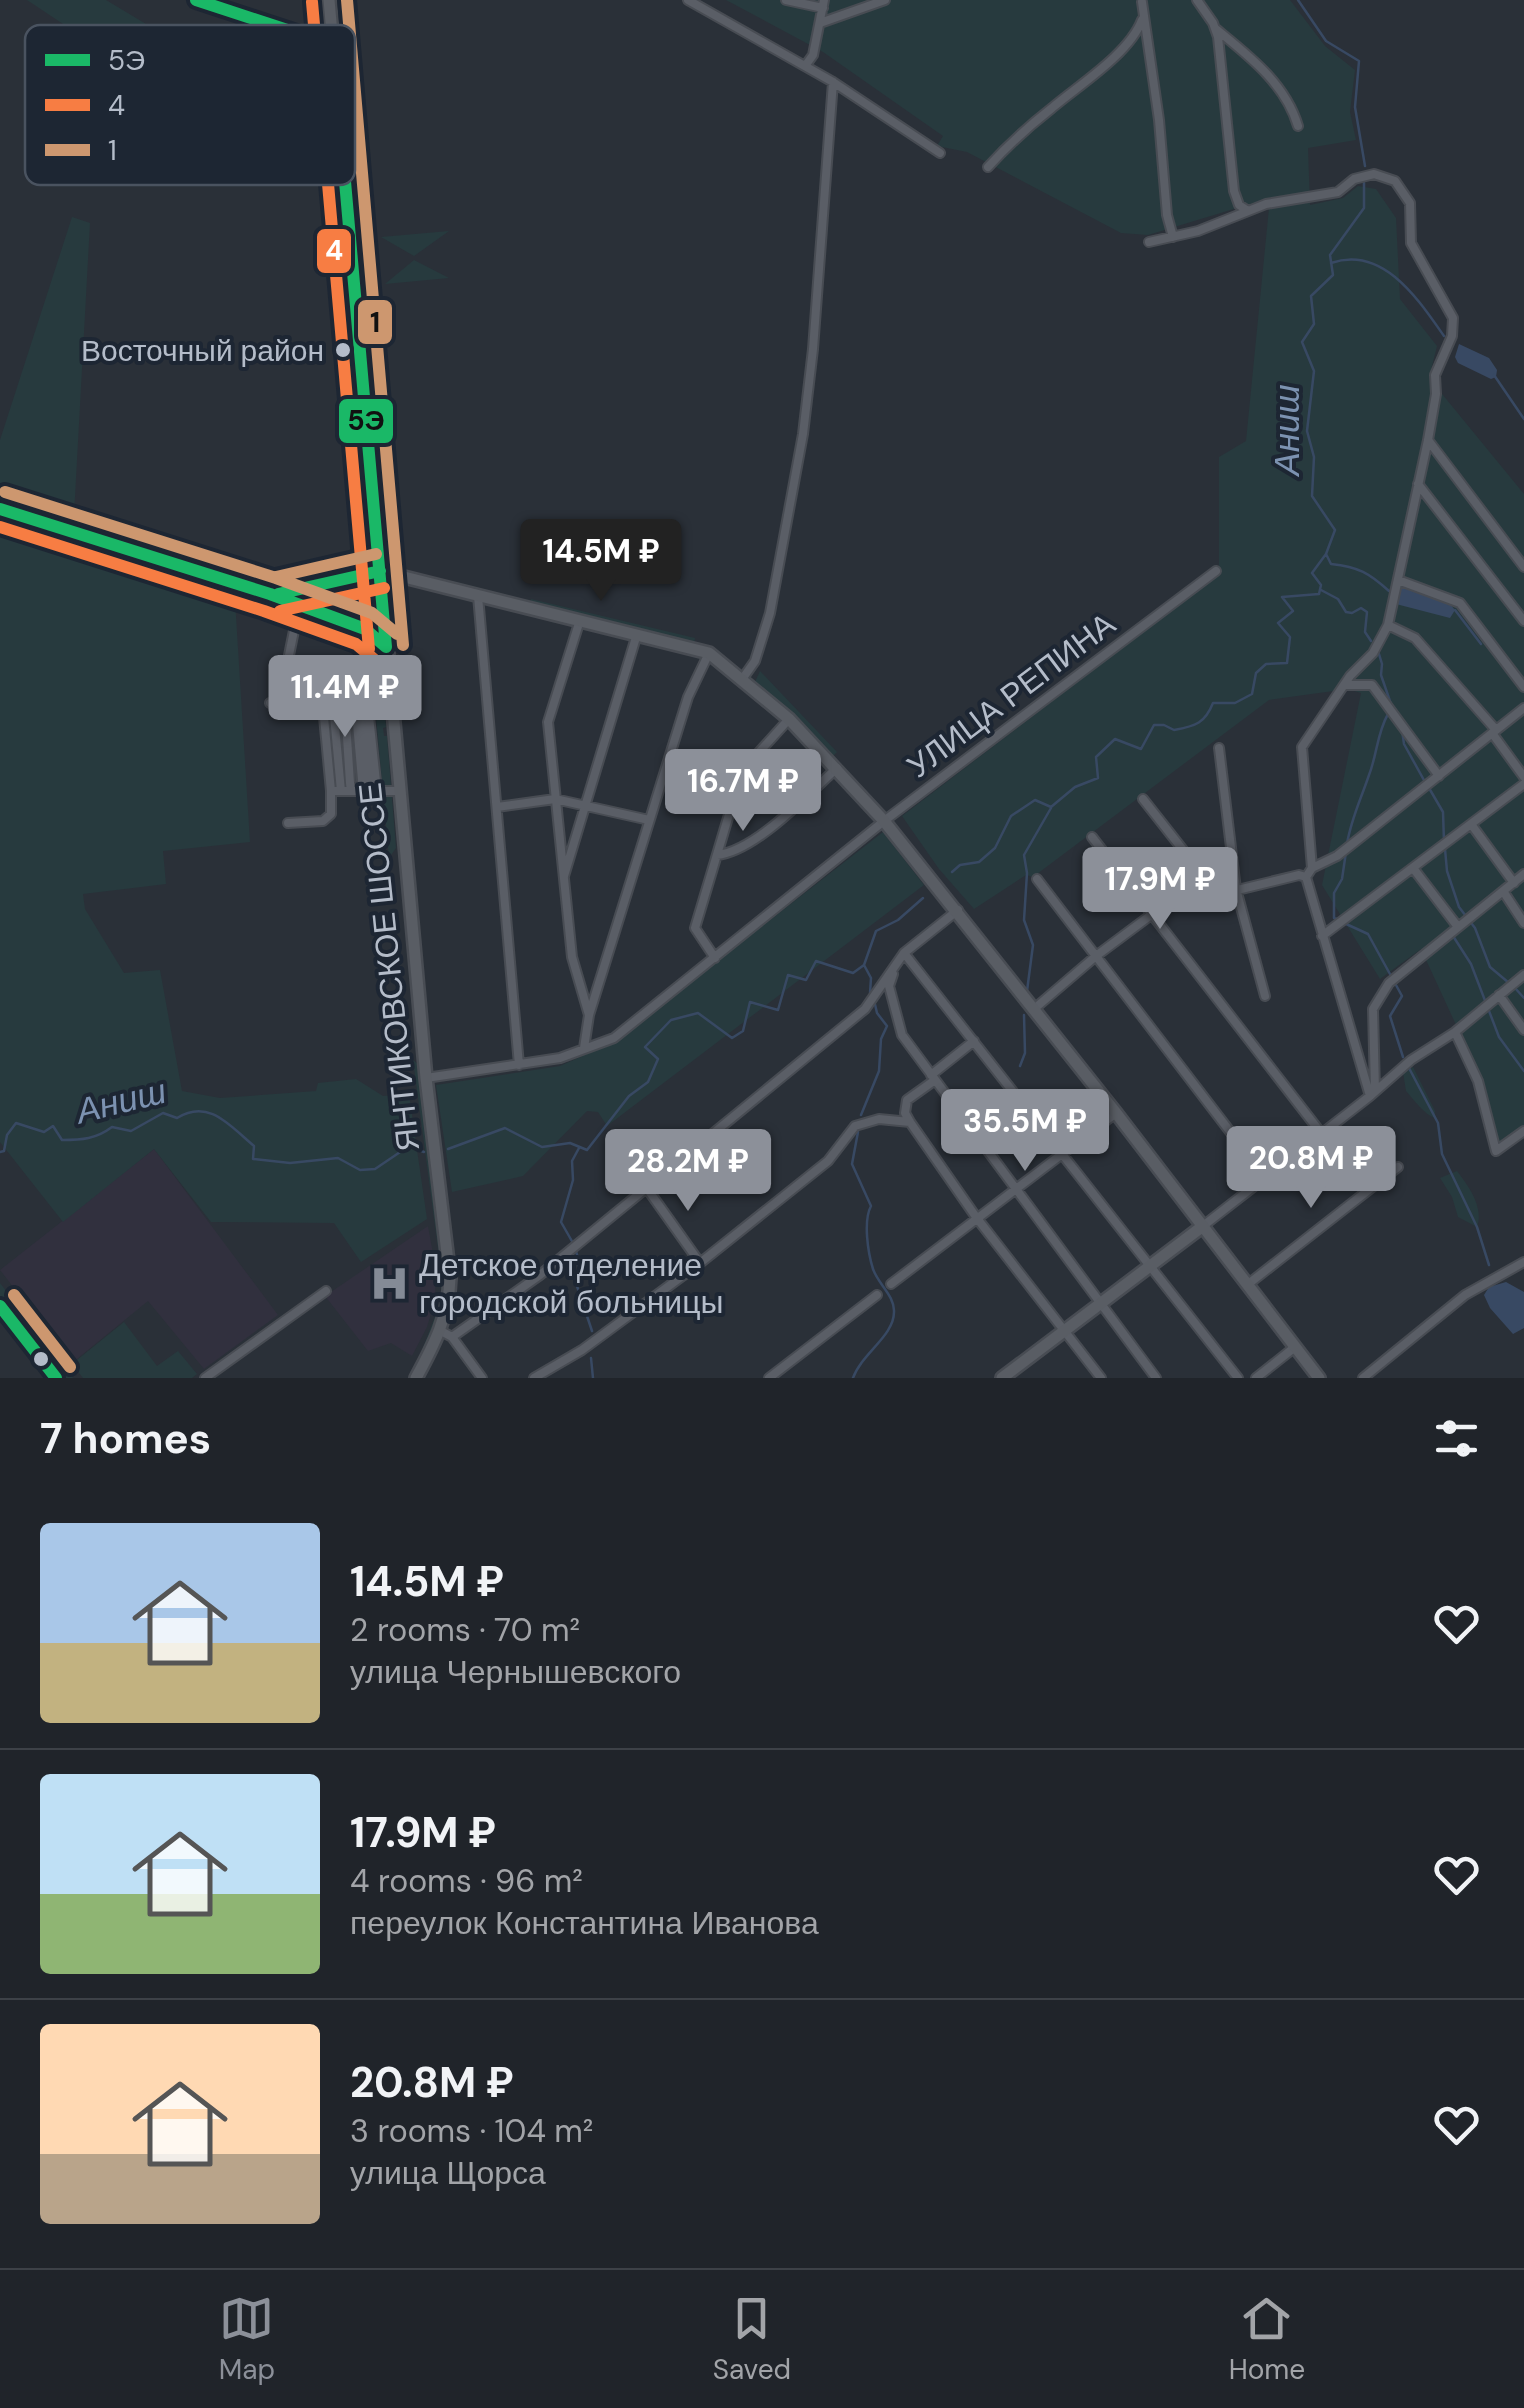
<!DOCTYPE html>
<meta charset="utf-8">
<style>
:root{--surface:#20242a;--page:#282c32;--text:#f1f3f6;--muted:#a2a4a8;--line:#3d4147;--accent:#8c9099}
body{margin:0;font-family:"DM Sans",sans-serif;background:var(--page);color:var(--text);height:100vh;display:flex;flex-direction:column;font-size:38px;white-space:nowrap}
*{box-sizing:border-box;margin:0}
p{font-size:32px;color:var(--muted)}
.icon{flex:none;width:55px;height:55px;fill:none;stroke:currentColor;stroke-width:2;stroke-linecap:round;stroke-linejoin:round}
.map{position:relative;height:1378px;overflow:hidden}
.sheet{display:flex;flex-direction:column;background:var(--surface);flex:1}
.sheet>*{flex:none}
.price{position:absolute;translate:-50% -85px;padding:0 22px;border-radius:10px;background:var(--accent);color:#fff;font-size:32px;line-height:65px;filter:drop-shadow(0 2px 5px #0008)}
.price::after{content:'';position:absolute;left:50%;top:60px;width:30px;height:22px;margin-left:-15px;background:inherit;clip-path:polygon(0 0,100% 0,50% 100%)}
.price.current{background:#222;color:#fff}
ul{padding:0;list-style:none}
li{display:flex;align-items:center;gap:30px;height:250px;padding:0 40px}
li+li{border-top:2px solid var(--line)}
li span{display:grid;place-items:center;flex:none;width:280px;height:200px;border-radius:10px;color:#555}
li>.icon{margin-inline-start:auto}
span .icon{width:120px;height:120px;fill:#fffc;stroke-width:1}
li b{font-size:42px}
h2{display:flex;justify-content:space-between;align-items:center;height:120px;padding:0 40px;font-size:42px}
.menu{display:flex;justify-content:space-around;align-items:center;height:140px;border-top:2px solid var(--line);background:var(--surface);font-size:28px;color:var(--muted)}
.menu a{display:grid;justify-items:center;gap:5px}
.menu .current{color:var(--accent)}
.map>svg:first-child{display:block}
.medical{fill:#31303e}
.green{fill:#273a3e}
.water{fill:#384963}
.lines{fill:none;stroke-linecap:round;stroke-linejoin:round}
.stream{stroke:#384963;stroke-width:2.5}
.street-casing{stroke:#484c53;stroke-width:12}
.secondary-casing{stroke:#484c53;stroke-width:16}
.street{stroke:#5a5e66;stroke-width:8}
.secondary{stroke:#595d64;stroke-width:11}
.bus-1-casing{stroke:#1d2633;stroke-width:20}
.bus-2-casing{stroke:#1d2633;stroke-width:20}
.bus-3-casing{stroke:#1d2633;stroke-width:20}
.bus-1{stroke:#1ab867;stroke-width:12}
.bus-2{stroke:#f77d43;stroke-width:12}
.bus-3{stroke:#cd976f;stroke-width:12}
.bus-dot{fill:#b4bcc9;stroke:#1d2633;stroke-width:4}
.labels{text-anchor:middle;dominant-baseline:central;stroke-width:8;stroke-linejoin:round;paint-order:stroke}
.bus-label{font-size:30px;fill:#b4bcc9;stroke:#1d2633;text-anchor:end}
.street-label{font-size:32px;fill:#b4bcc9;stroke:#1d2633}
.poi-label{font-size:32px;fill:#b4bcc9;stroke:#1d2633;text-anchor:start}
.water-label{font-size:35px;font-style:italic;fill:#7c92b1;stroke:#1d2633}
.key{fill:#1d2633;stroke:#4a5360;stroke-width:2.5}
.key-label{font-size:28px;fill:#b4bcc9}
.line-badge{stroke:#1d2633;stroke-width:4}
.badge-label{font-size:28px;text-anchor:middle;font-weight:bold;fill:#fff}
.pale-badge-label{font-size:28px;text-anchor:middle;font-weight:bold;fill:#111}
</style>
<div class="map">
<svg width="1524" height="1378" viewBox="0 0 1524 1378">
<rect width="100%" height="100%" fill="#2a3038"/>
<path class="medical" d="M154 1149 278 1315 204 1369 148 1301 72 1363 0 1270Z
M428 1226 436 1270 435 1300 427 1327 412 1356 391 1343 368 1351 325 1296Z"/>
<path class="green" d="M27 0H106L161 33 218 85 197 113Z
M726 0H1290L1325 46 1355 70 1350 112 1356 140 1308 148 1310 205 1343 198 1358 186 1376 189 1396 218 1400 299 1437 346 1429 378 1524 494V1127L1498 1145 1481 1079 1421 949 1380 979 1322 885 1361 693 1348 689 1269 700 1033 877 1026 875 974 909 939 869 902 816 1219 574V457L1246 441 1270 198 1148 235 1121 233 967 152 937 146 943 136 823 52Z
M72 217 90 223 74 515 0 492V440Z
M449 231 414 256 381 237Z
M414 260 449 278 385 284Z
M377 351H382L388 417 377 414 372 355Z
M389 428 397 555 387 552 379 438 380 432Z
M0 520 235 600 250 842 163 851 166 884 83 894 85 909 124 973 160 970 182 1091 220 1098 316 1091 318 1083 356 1079 383 1096 409 1094 427 1219 361 1262 334 1223 211 1222 154 1149 63 1222 0 1142Z
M531 599 695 638 694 644 529 604Z
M760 671 837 752 832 757 755 682Z
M375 706H384L386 727 383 728 384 736H387L396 848 389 858Z
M883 832 924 885 607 1126 598 1112 587 1111 523 1176 452 1192 436 1085 560 1066 612 1043Z
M413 1060 418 1064 445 1274C444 1305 437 1333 419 1358L441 1301V1271Z
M1413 1067 1435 1111V1118C1425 1115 1413 1099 1406 1091L1403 1072Z
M1457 1171C1469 1187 1484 1207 1477 1227L1458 1217 1452 1197 1440 1178Z
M0 1283 73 1378H65L0 1296Z
M124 1322 157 1366 178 1351 197 1374 192 1378H83L72 1364Z"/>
<path class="water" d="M1459 344 1489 358 1497 370 1496 377 1491 379 1458 363 1455 357Z
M1399 585 1449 603 1455 610 1450 618 1396 604Z
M1506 1282 1524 1292V1328L1513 1334 1490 1308 1484 1295 1489 1287Z"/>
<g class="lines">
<path class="stream" d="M1298 0 1326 41 1359 61 1355 107 1365 166
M1331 263C1383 245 1418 299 1444 336
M1494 375 1524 419
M1326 554 1331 564C1359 567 1369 573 1389 591
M1321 590 1338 599 1346 612 1352 613 1361 608 1367 612 1365 632 1371 641
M1455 610 1481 644
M1379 654 1382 664 1381 675 1392 707
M1402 730 1404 744 1425 782
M1429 788 1443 812 1444 842
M1347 844C1351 819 1361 799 1369 775 1377 755 1377 733 1388 714
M1445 849 1447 871 1459 907 1475 928 1490 967 1509 983
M952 872 960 865 979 862 995 848 1011 816 1035 800 1051 807 1075 787 1098 778 1096 757 1115 739 1141 749 1154 725H1164L1174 730C1196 726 1205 723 1213 703H1235L1252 694 1256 673 1266 664 1287 663 1290 637 1278 623 1293 611 1282 597 1319 594 1321 585 1312 573 1326 554 1335 530 1312 496 1314 457 1307 431 1314 371 1302 342 1314 324 1311 296 1333 275 1330 255 1364 208V183
M1337 919 1334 918V893L1342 879 1346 852
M1344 923 1368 934 1402 996 1390 1016 1403 1057
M1453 936 1471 964 1499 1037 1524 1071
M864 965 871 978 870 993
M1515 988 1524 998
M1027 991 1033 945 1024 920 1027 873 1024 855 1051 808
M1020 1066 1025 1053 1024 1015
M1409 1068 1438 1123 1442 1154 1477 1227 1489 1265
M861 1115 879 1071 881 1039 887 1026 877 1013 874 1000
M448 1149 505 1128 542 1147 570 1143 587 1150 629 1096 648 1082 658 1059 645 1047 671 1020 698 1013 732 1038 743 1031 750 1002 778 1010 788 975 806 980 816 961 853 973 864 965 876 931 898 920 923 898
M0 1152 4 1151 7 1135 16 1123 44 1132 53 1126 62 1140C82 1140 96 1139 112 1127L131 1131 163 1113 177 1118C209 1098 230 1126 254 1146L253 1159 290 1163 338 1158 360 1170 375 1169 409 1146 424 1152
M573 1243 561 1222 573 1180 572 1161 579 1148
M576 1251 579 1262 577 1286 592 1331
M591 1358 593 1378
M853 1378C862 1353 894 1336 894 1312 895 1296 878 1284 873 1269 868 1253 863 1221 871 1206L852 1164 858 1132"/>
<defs>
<path id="street" d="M688 0 833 82 940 153
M786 0 823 8
M1197 0 1213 23 1218 37 1234 191 1239 205 1248 211
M1142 2 1159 120 1167 215 1173 237
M820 23 885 0
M1216 29C1249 56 1285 83 1298 126
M805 66 813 55 824 0
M988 167C1007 146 1029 126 1052 108 1079 85 1129 54 1142 20
M1149 242 1198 231 1266 204 1338 192 1354 179 1374 174 1395 181 1410 203 1411 243 1453 318 1452 336 1435 375 1436 394 1428 440 1388 625 1373 653 1350 676 1302 747 1312 868 1306 877 1370 1096
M1428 440 1524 567
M1418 484 1524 621
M345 579 341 600 345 622
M1398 580 1460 603 1524 687
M478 596 519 1065
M580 620 548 722 572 957 589 1015
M1388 625 1415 638 1496 730
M285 675 302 591
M743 678 755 661 770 613 803 434 813 349 833 82
M390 684 344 692 350 783 351 791H399
M1344 685H1372L1439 776
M360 688 369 791
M366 688 377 791
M354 690 363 791
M344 692 322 696 331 791H351
M332 694 341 791
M270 703 322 696
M1492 733 1524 777
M1219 748 1236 889 1265 996
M1143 799 1209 883 1214 895
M497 807 555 799 649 820
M288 823 323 821 331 814V791
M1471 824 1514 883
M1092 837 1321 1133
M717 855C756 851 808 794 837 768
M1312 868 1337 856 1524 708
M1413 868 1458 927
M564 876 637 634
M1037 879 1264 1176
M1503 891 1524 923
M1322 936 1524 784
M904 953 1238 1378
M715 958 695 928 742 771 789 719
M893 974 889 986 902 1035 1156 1378
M1499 995 1524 1030
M1034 1009 1096 956 1159 909 1299 875 1306 877
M1455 1032 1478 1081 1496 1151 1524 1131
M584 1048 589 1015 688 697 709 653
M931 1075 974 1041
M426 1078 560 1058 614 1038 884 821 1216 571
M935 1080 907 1100 905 1113 910 1122 976 1217 1101 1378
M1375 1090 1373 1009 1389 983 1524 874
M646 1187 700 1263
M1203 1226 1370 1096 1411 1060 1455 1032 1524 975
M891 1284 1116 1113
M1247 1285 1398 1167
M441 1331 452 1337 482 1378
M452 1337 540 1275 865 1009 904 953 958 910
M205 1378 326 1291
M534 1378 582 1350 700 1263 828 1161 855 1126 879 1119 910 1122
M769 1378 877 1295
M1256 1378 1295 1347
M1363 1378 1465 1295 1524 1262"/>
<path id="secondary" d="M196 0 333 45
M329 0 426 1078 450 1278C449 1316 434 1345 416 1378
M0 509 270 594 365 629 386 647
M270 594 302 591 380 571 709 653 789 719 884 821 1116 1113 1319 1378
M0 1306 56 1378
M1002 1378 1203 1226"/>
</defs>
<use href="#street" class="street-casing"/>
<use href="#secondary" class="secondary-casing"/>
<use href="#street" class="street"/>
<use href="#secondary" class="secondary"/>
<defs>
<path id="bus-1" d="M196 0 333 45
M333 45 386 647
M0 509 270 594 365 629 386 647
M278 594 380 571
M0 1306 56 1378"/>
<path id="bus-2" d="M312 2 369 649
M0 527 264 611 356 644 375 660
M280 611 384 588"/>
<path id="bus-3" d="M347 0 403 645
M5 492 276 578 372 613 397 634
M276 577 376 554
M14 1295 70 1367"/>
</defs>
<use href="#bus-1" class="bus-1-casing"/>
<use href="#bus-2" class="bus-2-casing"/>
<use href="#bus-3" class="bus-3-casing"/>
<use href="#bus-1" class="bus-1"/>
<use href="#bus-2" class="bus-2"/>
<use href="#bus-3" class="bus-3"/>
</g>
<defs>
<symbol id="hospital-bare" viewBox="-9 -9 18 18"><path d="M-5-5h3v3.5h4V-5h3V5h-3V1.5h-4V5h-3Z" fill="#848b96" stroke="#1d2633" stroke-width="2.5" paint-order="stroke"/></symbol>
</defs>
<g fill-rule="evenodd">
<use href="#hospital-bare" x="362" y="1256" width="55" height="55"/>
</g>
<g class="bus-dot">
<circle cx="343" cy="350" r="9"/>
<circle cx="41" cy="1359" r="9"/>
</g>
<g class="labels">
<g class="bus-label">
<text x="324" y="350">Восточный район</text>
</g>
<g class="street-label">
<text transform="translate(1011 695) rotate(-37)">УЛИЦА РЕПИНА</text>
<text transform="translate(389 967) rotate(-96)">ЯНТИКОВСКОЕ ШОССЕ</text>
</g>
<g class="poi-label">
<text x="419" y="1265">Детское отделение<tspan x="419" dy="37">городской больницы</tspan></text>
</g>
<g class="water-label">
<text transform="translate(1287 430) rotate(-90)">Аниш</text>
<text transform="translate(121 1101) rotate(-14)">Аниш</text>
</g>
</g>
<rect x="25" y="25" width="330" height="160" rx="15" class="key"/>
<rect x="45" y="54" width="45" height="12" fill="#1ab867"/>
<rect x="45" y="99" width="45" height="12" fill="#f77d43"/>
<rect x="45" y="144" width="45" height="12" fill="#cd976f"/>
<g class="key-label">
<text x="108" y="70">5Э</text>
<text x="108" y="115">4</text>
<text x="108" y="160">1</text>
</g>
<g class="line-badge">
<rect x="315" y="227" width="38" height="48" rx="10" fill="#f77d43"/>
<rect x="356" y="298" width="38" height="48" rx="10" fill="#cd976f"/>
<rect x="337" y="397" width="58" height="48" rx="10" fill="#1ab867"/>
</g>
<g class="badge-label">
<text x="334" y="260">4</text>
</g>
<g class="pale-badge-label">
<text x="375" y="332">1</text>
<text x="366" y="430">5Э</text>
</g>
</svg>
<b class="price current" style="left:601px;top:604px">14.5M ₽</b>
<b class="price" style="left:345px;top:740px">11.4M ₽</b>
<b class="price" style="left:743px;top:834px">16.7M ₽</b>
<b class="price" style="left:1160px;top:932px">17.9M ₽</b>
<b class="price" style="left:1025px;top:1174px">35.5M ₽</b>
<b class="price" style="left:1311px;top:1211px">20.8M ₽</b>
<b class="price" style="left:688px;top:1214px">28.2M ₽</b>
</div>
<section class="sheet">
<h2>7 homes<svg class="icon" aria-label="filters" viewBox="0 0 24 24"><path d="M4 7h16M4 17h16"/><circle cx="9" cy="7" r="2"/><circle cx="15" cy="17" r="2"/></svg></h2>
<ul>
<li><span style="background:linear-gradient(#a9c7e8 60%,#c2b280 0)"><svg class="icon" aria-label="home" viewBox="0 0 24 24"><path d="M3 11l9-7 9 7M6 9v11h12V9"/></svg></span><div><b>14.5M ₽</b><p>2 rooms · 70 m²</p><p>улица Чернышевского</p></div><svg class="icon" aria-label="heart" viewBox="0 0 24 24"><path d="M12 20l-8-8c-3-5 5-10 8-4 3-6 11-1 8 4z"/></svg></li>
<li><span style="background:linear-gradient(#bfe0f5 60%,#8fb573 0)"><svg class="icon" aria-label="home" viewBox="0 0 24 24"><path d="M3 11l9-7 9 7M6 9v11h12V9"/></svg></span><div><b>17.9M ₽</b><p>4 rooms · 96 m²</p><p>переулок Константина Иванова</p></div><svg class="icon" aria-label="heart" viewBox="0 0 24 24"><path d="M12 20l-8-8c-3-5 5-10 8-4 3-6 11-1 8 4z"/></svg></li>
<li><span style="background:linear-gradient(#ffd9b3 65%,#b9a48a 0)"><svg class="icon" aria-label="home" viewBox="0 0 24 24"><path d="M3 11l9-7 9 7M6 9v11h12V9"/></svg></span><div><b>20.8M ₽</b><p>3 rooms · 104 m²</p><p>улица Щорса</p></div><svg class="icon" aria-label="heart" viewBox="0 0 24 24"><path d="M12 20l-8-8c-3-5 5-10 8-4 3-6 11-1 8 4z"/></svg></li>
</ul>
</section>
<nav class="menu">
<a class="current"><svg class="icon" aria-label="map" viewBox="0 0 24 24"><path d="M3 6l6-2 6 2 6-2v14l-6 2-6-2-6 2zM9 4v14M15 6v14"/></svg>Map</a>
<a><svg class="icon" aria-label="saved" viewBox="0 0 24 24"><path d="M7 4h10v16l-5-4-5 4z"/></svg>Saved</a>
<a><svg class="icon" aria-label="home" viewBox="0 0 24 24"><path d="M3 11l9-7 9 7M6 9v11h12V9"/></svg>Home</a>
</nav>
